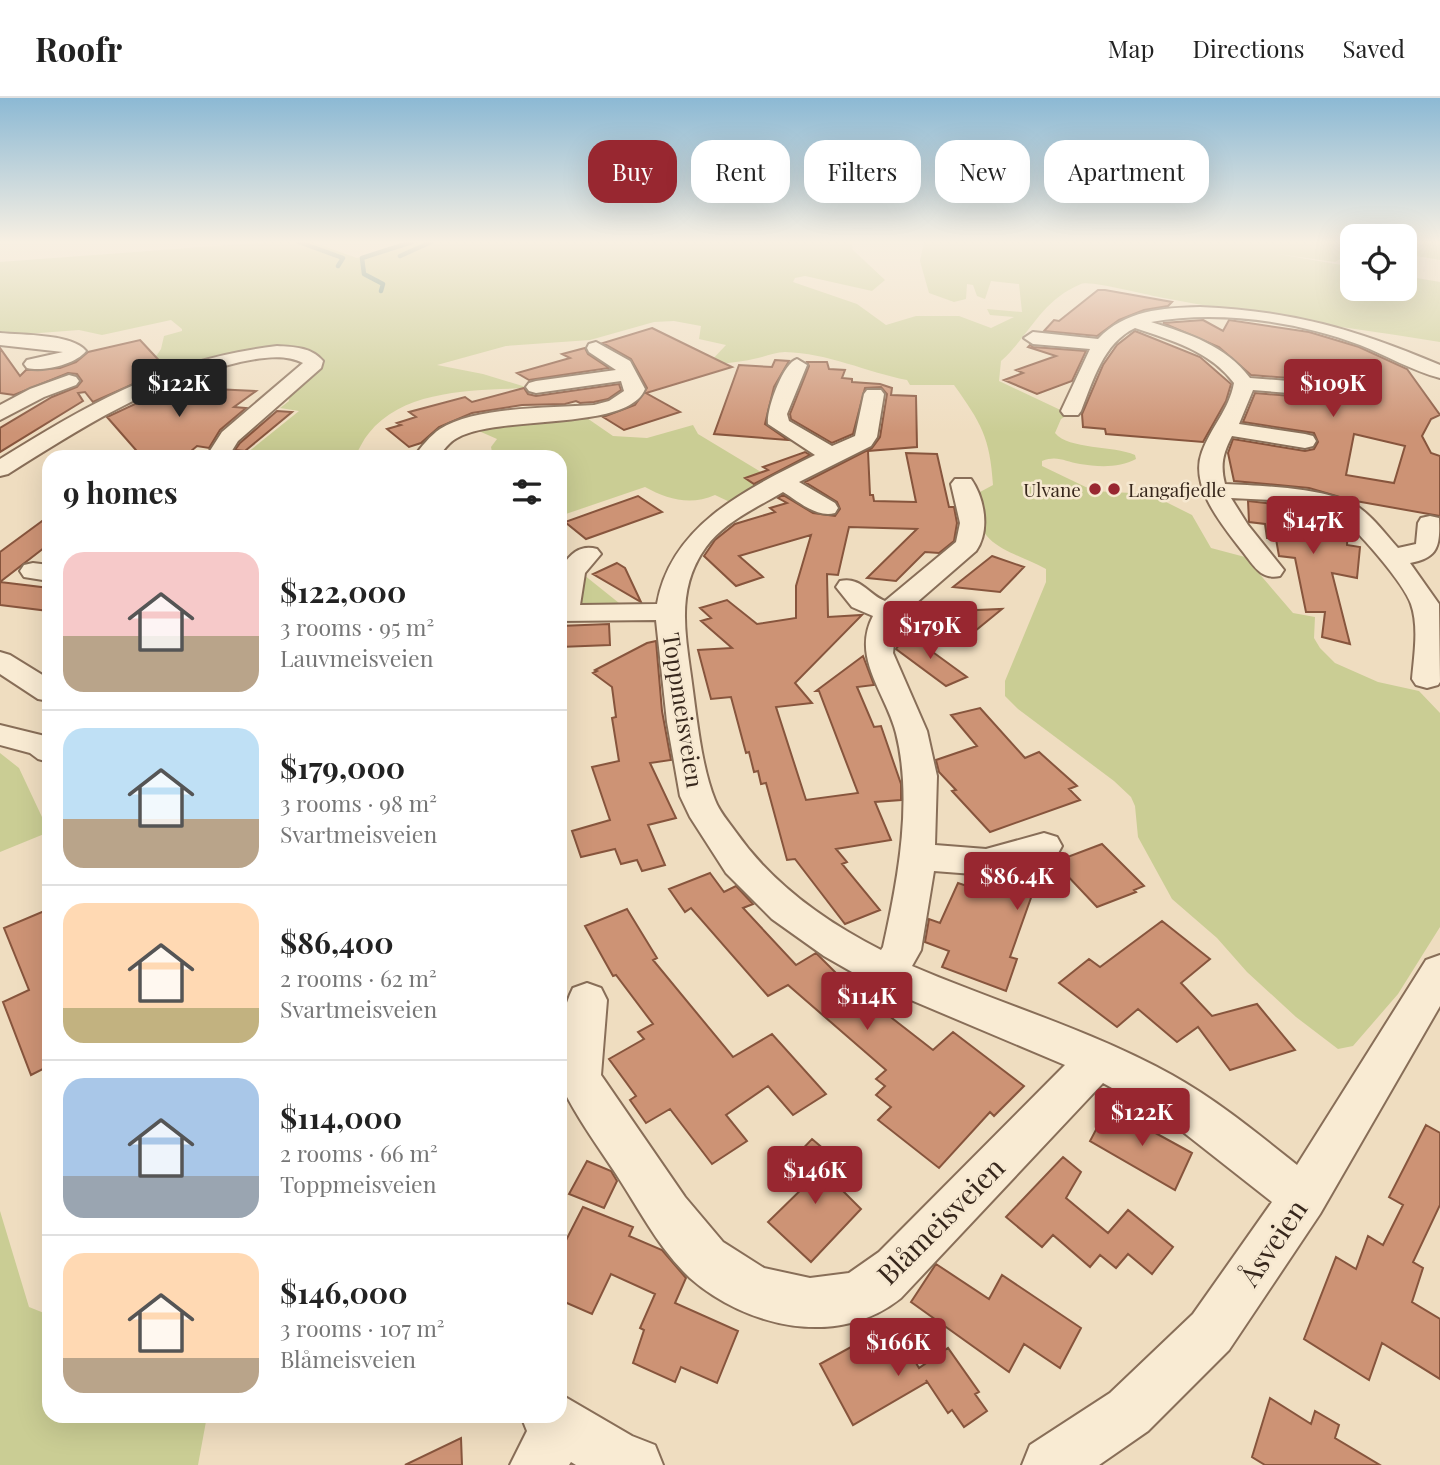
<!DOCTYPE html>
<meta charset="utf-8">
<style>
:root{--surface:#fff;--page:#f6f6f6;--text:#222;--muted:#767676;--line:#e0e0e0;--accent:#982730}
body{margin:0;font-family:"Playfair Display",serif;background:var(--page);color:var(--text);height:100vh;display:flex;flex-direction:column;font-size:26px;white-space:nowrap}
*{box-sizing:border-box;margin:0}
p{font-size:23px;color:var(--muted)}
.icon{flex:none;width:38px;height:38px;fill:none;stroke:currentColor;stroke-width:2;stroke-linecap:round;stroke-linejoin:round}
.map{position:relative;flex:1;overflow:hidden}
.side{position:absolute;left:42px;top:352px;width:525px;height:973px;display:flex;flex-direction:column;background:var(--surface);border-radius:21px;box-shadow:0 7px 28px #0002}
.side>*{flex:none}
.hud{position:absolute;left:588px;top:42px;width:665px;height:63px;display:flex;gap:14px}
.tools{position:absolute;left:1340px;top:126px;display:grid;gap:14px}
.tools a{display:grid;place-items:center;width:77px;height:77px;border-radius:14px;background:var(--surface);box-shadow:0 7px 28px #0002;font-size:35px}
.price{position:absolute;translate:-50% -60px;padding:0 16px;border-radius:7px;background:var(--accent);color:#fff;font-size:23px;line-height:46px;filter:drop-shadow(0 2px 4px #0008)}
.price::after{content:'';position:absolute;left:50%;top:42px;width:21px;height:16px;margin-left:-10px;background:inherit;clip-path:polygon(0 0,100% 0,50% 100%)}
.price.active{background:#222;color:#fff}
ul{padding:0;list-style:none}
li{display:flex;align-items:center;gap:21px;height:175px;padding:0 21px}
li+li{border-top:2px solid var(--line)}
li span{display:grid;place-items:center;flex:none;width:196px;height:140px;border-radius:21px;color:#555}
li>.icon{margin-inline-start:auto}
span .icon{width:84px;height:84px;fill:#fffc;stroke-width:1}
li b{font-size:30px}
h2{display:flex;justify-content:space-between;align-items:center;height:84px;padding:0 21px;font-size:30px}
.pill{padding:0 24px;border-radius:21px;background:var(--surface);box-shadow:0 7px 28px #0002;font-size:24px;line-height:63px}
.pill.active{background:var(--accent);color:#fff}
header{display:flex;align-items:center;gap:42px;box-sizing:border-box;height:98px;padding:0 35px;background:var(--surface);border-bottom:2px solid var(--line)}
header strong{font-size:33px}
nav{display:flex;gap:38px;margin-inline-start:auto;font-size:24px}
.map>svg:first-child{display:block}
.green{fill:#cacd94}
.lines{fill:none;stroke-linecap:round;stroke-linejoin:round}
.stream{stroke:#6a8e83;stroke-width:4.5}
.building{fill:#cd9375;stroke:#87553d;stroke-width:2;fill-rule:evenodd}
.minor-casing{stroke:#886e58;stroke-width:4}
.minor{fill:#f9ebd3;fill-rule:evenodd}
.poi-dot{fill:#982730;stroke:#f6e8d0;stroke-width:2.5}
.labels{text-anchor:middle;dominant-baseline:central;stroke-width:5;stroke-linejoin:round;paint-order:stroke}
.far-poi-label{font-size:19px;fill:#37271c;stroke:#f6e8d0;text-anchor:end}
.street-label{font-size:23px;fill:#37271c;stroke:#f6e8d0}
.near-street-label{font-size:28px;fill:#37271c;stroke:#f6e8d0}
</style>
<header>
<strong>Roofr</strong>
<nav><a>Map</a><a>Directions</a><a>Saved</a></nav>
</header>
<div class="map">
<svg width="1440" height="1367" viewBox="0 0 1440 1367">
<rect width="100%" height="100%" fill="#efddc0"/>
<path class="green" d="M270 144H312L357 160 405 144H851L853 152 885 182 872 193 805 178 795 180 793 184 857 206 886 227 916 218H959L991 230 1014 219 990 217 987 211 1022 214 1019 186 991 183 985 201 977 198 973 187 967 186 966 201 954 204 929 195 920 163 924 144H1353V153L1335 164 1278 156 1353 169V191H1405V178L1440 184V244C1348 229 1256 218 1164 200 1150 198 1090 182 1081 186 1040 203 1031 236 1001 263L999 283 1069 316 1061 321 1055 335C1069 352 1113 347 1135 357L1136 361C1120 370 1098 369 1080 366 1065 364 1058 357 1042 363V368L1094 393 1150 396 1192 417 1211 450 1245 459 1293 515 1315 519 1314 540 1320 550 1335 565 1378 584 1419 593 1440 615V829L1398 896 1353 948 1338 951 1296 919 1247 874 1217 840 1172 801 1138 739 1135 708 1131 699 1114 683 1018 611 1005 598V583L1046 484V471C1008 451 968 447 980 394L993 387C990 339 981 325 954 287H910L907 282C866 274 828 255 785 254 776 254 767 258 758 260 741 264 727 266 709 265L726 247 699 241 701 228 674 223 654 224 590 242 506 248 437 267 483 276 529 290C478 292 404 290 369 335 363 342 359 351 355 359H242L299 313 280 310 289 303 288 296 324 263C315 250 301 250 286 249L107 301 98 299 157 257 161 251 164 238 182 233V231L171 222 102 237 79 232 0 238V164Z
M1405 144H1440V162L1405 156Z
M584 318 613 338 647 340 693 327 698 336 761 374 745 380 759 388 732 405 715 397C690 408 667 401 645 389L560 418V359H493L491 349 497 341 472 330Z
M584 477 624 509 577 506Z
M0 655 19 670 49 734 0 754Z
M0 1113 29 1209 49 1217V1318H207L198 1367H0Z"/>
<g class="lines">
<path class="stream" d="M299 144 343 160 338 168
M400 158 431 144
M381 193 383 186 364 176 362 160 412 144"/>
</g>
<path class="building" d="M1098 192H1105L1172 204 1168 208 1144 212 1119 222 1097 238 1044 233 1054 222 1059 223Z
M1203 222 1223 233 1229 222 1309 234 1359 249 1407 271 1440 317 1431 321 1422 338 1431 355 1440 358V418L1350 402 1309 390 1234 383 1228 355 1233 341 1305 353 1314 351 1318 344 1314 335 1243 324 1255 295 1327 301 1335 299 1340 292 1336 286 1327 283 1251 277 1219 249 1163 225ZM1354 336 1405 348 1394 385 1346 377Z
M652 230 732 269 646 295 680 314 624 332 603 319 635 307 647 290 631 261 603 245Z
M1135 233 1200 259 1231 286 1226 303 1203 344 1106 336 1105 331 1083 329 1082 316 1103 267 1117 247Z
M140 242 167 271 93 304 85 294 78 295 83 303 0 354V330L52 299 77 289 82 283 77 276 68 275 14 297 0 295V250L20 278 26 272 60 270 76 264 88 254Z
M1030 247 1033 249 1086 253 1072 283 1037 296 1004 282 1023 275 1016 272 1056 258 1028 249Z
M585 250 588 256 609 270 529 282 517 275 570 260 562 256Z
M775 262 789 263 774 289 765 326 788 342 714 336 739 267 772 269Z
M807 264H827L829 271 845 272 842 280 852 281V284L880 286 892 290 891 297 916 298 917 349 868 353 870 397H873L874 403 916 404 906 355 937 356 949 409H954L957 425 954 443 939 455 925 454 896 483 867 480 917 431 849 429 838 477 827 476 828 519 862 517 795 585 812 605 776 609 806 702 858 695 819 593H816L863 558 874 587 857 589 874 629 881 628 901 686V702L875 704 891 742 836 751 847 764 842 766 880 812 845 826 795 761 787 762 766 685 761 686 758 673 754 674 749 654 746 655 731 599 711 601 698 552 732 550 701 523 711 520 700 510 727 502 757 526 796 520V488L811 437 739 458 763 479 736 488 704 458 715 442 735 426 775 414 770 410 787 405 778 400 783 397 813 415 835 418 840 411 837 404 805 384 872 350 880 339 887 296 881 289 865 290 853 336 832 345 791 321 790 316 809 268Z
M203 280 214 291 256 293 234 309 246 310 220 332 209 350 197 348 184 359H142L107 319 178 286Z
M619 286 621 292 608 301 594 304 580 305 576 303 565 306 522 307 472 315 439 329 421 345 409 349 387 331 401 327 397 325 416 319 409 314 465 299 472 304 524 290 528 296 536 298Z
M277 313 292 314 245 353 235 352 240 345Z
M805 354 810 357 754 386 745 380 768 372 763 369Z
M638 398 662 414 586 441 565 424Z
M1248 403 1311 410 1335 419 1348 430 1347 447 1360 449 1357 480 1332 475 1350 546 1322 539 1325 514H1306L1295 460 1279 458 1276 441 1267 440 1265 426 1249 424Z
M49 418V446L0 484V454Z
M992 458 1024 469 1000 494 953 489Z
M617 465 625 470 641 504 593 476Z
M0 484 49 490V513L0 507Z
M1002 511 964 542 907 517 908 515Z
M609 526 610 547 560 549V528Z
M908 536 967 579 946 588 896 551Z
M656 543 662 613 671 662 650 665 676 720 648 727 665 767 642 773 637 762 621 766 615 751 581 759 572 733 610 722 592 669 619 663 612 620 616 619 612 589 593 575 597 573 595 572 647 545Z
M980 610 1025 660 1039 654 1077 688 1069 691 1080 702 990 734 952 693 956 692 939 674 936 662 977 648 951 617Z
M1102 746 1144 788 1134 792 1136 794 1097 809 1063 773 1032 797 1010 859 1017 861 1006 893 942 869 949 853 925 844 929 821 940 825 958 785 982 793 1010 773 1022 770 1028 774Z
M710 775 724 794 736 788 753 806 743 810 796 867 816 855 843 882 933 952 953 934 1024 988 994 1018 990 1014 939 1070 878 1022 891 1009 876 997 885 988 876 981 886 972 788 887 768 898 691 810 685 814 669 791Z
M49 811V968L31 977 3 904 29 892 4 830Z
M627 811 657 860 653 862 733 959 772 936 826 996 793 1017 768 988 726 1017 747 1043 712 1066 670 1011 646 1025 630 1002 636 998 609 961 644 941 638 934 653 926 616 877 613 878 585 828Z
M1162 823 1210 861 1181 885 1212 918 1257 906 1295 952 1230 972 1198 929 1177 944 1138 911 1117 929 1059 885 1089 861 1100 869Z
M1108 1009 1192 1055 1175 1092 1090 1043Z
M1426 1027 1440 1035V1107L1413 1164 1423 1170 1412 1204 1440 1221V1281L1382 1245 1369 1282 1304 1241 1336 1159 1356 1171 1368 1138 1383 1147 1403 1107 1389 1099Z
M812 1041 839 1064 826 1076 861 1111 811 1164 768 1124 813 1080 792 1062Z
M1063 1059 1081 1074 1066 1100 1108 1135 1128 1112 1173 1149 1152 1176 1128 1156 1116 1170 1100 1157 1090 1169 1053 1137 1042 1149 1006 1119Z
M587 1063 611 1073 617 1083 604 1110 569 1096Z
M583 1109 633 1129 629 1138 662 1152 686 1180 675 1205 738 1233 717 1285 681 1269 675 1284 633 1265 644 1232 640 1230 655 1196 611 1176 592 1216 560 1202V1154Z
M936 1166 989 1201 1002 1177 1081 1230 1060 1270 1024 1246 1009 1274 911 1204Z
M893 1226 919 1270 948 1250 979 1294 975 1296 987 1313 964 1329 952 1312 948 1315 926 1282 927 1284 853 1327 820 1266Z
M1270 1300 1311 1326 1315 1313 1339 1327 1335 1340 1380 1367H1265L1252 1359Z
M461 1340 462 1367H405Z"/>
<g class="lines">
<defs>
<path id="minor" d="M1200 209C1292 213 1355 231 1440 267V280C1412 273 1386 257 1360 247 1296 223 1218 212 1151 224 1189 236 1225 247 1250 280L1327 286 1334 288 1337 292 1334 296 1327 298 1253 292 1239 326 1305 336 1313 338 1316 343 1313 348 1305 350 1232 338C1223 355 1220 367 1225 386 1262 388 1322 389 1355 407 1372 417 1385 436 1398 450L1416 446 1418 425 1421 420 1430 418 1439 420C1440 447 1439 460 1410 465L1439 506 1440 584 1438 587 1427 590 1416 587 1412 581C1414 558 1419 528 1411 506 1405 487 1354 426 1336 417 1306 401 1264 402 1231 400L1248 427 1284 472 1280 478C1261 482 1254 468 1243 454 1223 428 1189 389 1202 354 1211 329 1229 312 1234 285 1210 253 1171 242 1135 230 1103 245 1093 283 1081 313L1078 317H1064L1061 313 1090 251 1033 246 1024 240 1033 234 1098 241C1126 212 1161 210 1200 209Z
M0 235C22 237 73 236 86 253 76 266 44 274 27 270L24 266 27 262 63 254 0 247Z
M596 244 630 263 645 291C628 334 499 316 457 340 449 344 443 353 438 359H414C420 350 431 337 440 331 475 308 552 310 594 307L609 303 624 293 621 283 536 295 529 293 526 289 529 285 536 283 616 272 589 254 587 250 589 246Z
M277 248C294 249 311 249 323 263L321 270 238 343 228 359H206L222 334 303 265C284 255 260 260 240 264 151 285 84 328 8 376L0 378V361C92 304 166 261 277 248Z
M797 261 807 267 787 316 789 323 832 348 855 338 864 296 867 292H881L884 296 877 339 871 348 799 384 835 405 838 410 835 415C816 420 798 403 783 394 756 410 724 424 706 449 678 487 684 528 690 571 696 611 700 665 715 702 719 713 728 723 735 733 772 786 824 823 881 852L883 849C898 782 913 702 896 635 886 595 851 560 873 518L852 509 836 489 840 483C860 478 868 496 885 503L956 444 960 425 951 386 955 381H971C985 401 990 433 976 453L900 519 896 527 893 555 927 633 937 678 935 747 986 751 1044 735 1057 739 1062 748 1057 757 986 777 934 773 921 852 912 868C998 905 1091 932 1172 977 1217 1002 1257 1035 1297 1067L1426 862 1440 857V908L1320 1116 1229 1252 1148 1333 1099 1367H1022L1030 1347 1110 1295 1193 1216 1272 1104 1164 1019 1103 985 901 1200C838 1251 746 1229 690 1180 659 1151 639 1111 616 1076 597 1047 575 1017 560 985 560 955 559 917 573 890L587 885 601 890 607 902 601 977 685 1099 723 1144 764 1170 810 1180 849 1175 879 1154 1065 967 873 886 824 858 772 821 726 775 690 719 680 698 667 624 656 522 560 523V472C569 457 579 446 597 451L601 456 585 475 580 507 657 506C671 426 749 390 815 357L768 326C766 312 783 265 797 261Z
M69 277 76 279 79 283 76 287 44 299 0 322V307L30 291Z
M33 465 49 467V483L24 479 20 473 24 467Z
M0 554 10 557 49 581V603L38 601 0 576Z
M0 627 49 639V664L38 661 30 655 0 647Z
M560 1296 632 1338 655 1347 663 1367H576L571 1364 569 1367H510L527 1333 521 1318H560Z"/>
</defs>
<use href="#minor" class="minor-casing"/>
<use href="#minor" class="minor"/>
</g>
<linearGradient id="sky" x2="0" y2="1"><stop stop-color="#8cb9d4"/><stop offset="0.43" stop-color="#f8f0e3"/><stop offset="1" stop-color="#f8f0e3" stop-opacity="0"/></linearGradient>
<rect width="1440" height="335" fill="url(#sky)"/>
<g class="poi-dot">
<circle cx="1095" cy="391" r="7"/>
<circle cx="1114" cy="391" r="7"/>
</g>
<g class="labels">
<g class="far-poi-label">
<text x="1081" y="391">Ulvane</text>
<text x="1128" y="391" text-anchor="start">Langafjedle</text>
</g>
<g class="street-label">
<text transform="translate(684 612) rotate(81)">Toppmeisveien</text>
</g>
<g class="near-street-label">
<text transform="translate(940 1122) rotate(-45)">Blåmeisveien</text>
<text transform="translate(1272 1144) rotate(-56)">Åsveien</text>
</g>
</g>
</svg>
<div class="tools">
<a><svg class="icon" aria-label="locate" viewBox="0 0 24 24"><circle cx="12" cy="12" r="6"/><path d="M12 2v4M12 18v4M2 12h4M18 12h4"/></svg></a>
</div>
<b class="price active" style="left:179px;top:321px">$122K</b>
<b class="price" style="left:1333px;top:321px">$109K</b>
<b class="price" style="left:1313px;top:458px">$147K</b>
<b class="price" style="left:930px;top:563px">$179K</b>
<b class="price" style="left:1017px;top:814px">$86.4K</b>
<b class="price" style="left:867px;top:934px">$114K</b>
<b class="price" style="left:1142px;top:1050px">$122K</b>
<b class="price" style="left:815px;top:1108px">$146K</b>
<b class="price" style="left:898px;top:1280px">$166K</b>
<div class="hud">
<a class="pill active">Buy</a>
<a class="pill">Rent</a>
<a class="pill">Filters</a>
<a class="pill">New</a>
<a class="pill">Apartment</a>
</div>
<section class="side">
<h2>9 homes<svg class="icon" aria-label="filters" viewBox="0 0 24 24"><path d="M4 7h16M4 17h16"/><circle cx="9" cy="7" r="2"/><circle cx="15" cy="17" r="2"/></svg></h2>
<ul>
<li><span style="background:linear-gradient(#f6c9c9 60%,#b9a48a 0)"><svg class="icon" aria-label="home" viewBox="0 0 24 24"><path d="M3 11l9-7 9 7M6 9v11h12V9"/></svg></span><div><b>$122,000</b><p>3 rooms · 95 m²</p><p>Lauvmeisveien</p></div></li>
<li><span style="background:linear-gradient(#bfe0f5 65%,#b9a48a 0)"><svg class="icon" aria-label="home" viewBox="0 0 24 24"><path d="M3 11l9-7 9 7M6 9v11h12V9"/></svg></span><div><b>$179,000</b><p>3 rooms · 98 m²</p><p>Svartmeisveien</p></div></li>
<li><span style="background:linear-gradient(#ffd9b3 75%,#c2b280 0)"><svg class="icon" aria-label="home" viewBox="0 0 24 24"><path d="M3 11l9-7 9 7M6 9v11h12V9"/></svg></span><div><b>$86,400</b><p>2 rooms · 62 m²</p><p>Svartmeisveien</p></div></li>
<li><span style="background:linear-gradient(#a9c7e8 70%,#9aa5b1 0)"><svg class="icon" aria-label="home" viewBox="0 0 24 24"><path d="M3 11l9-7 9 7M6 9v11h12V9"/></svg></span><div><b>$114,000</b><p>2 rooms · 66 m²</p><p>Toppmeisveien</p></div></li>
<li><span style="background:linear-gradient(#ffd9b3 75%,#b9a48a 0)"><svg class="icon" aria-label="home" viewBox="0 0 24 24"><path d="M3 11l9-7 9 7M6 9v11h12V9"/></svg></span><div><b>$146,000</b><p>3 rooms · 107 m²</p><p>Blåmeisveien</p></div></li>
</ul>
</section>
</div>
